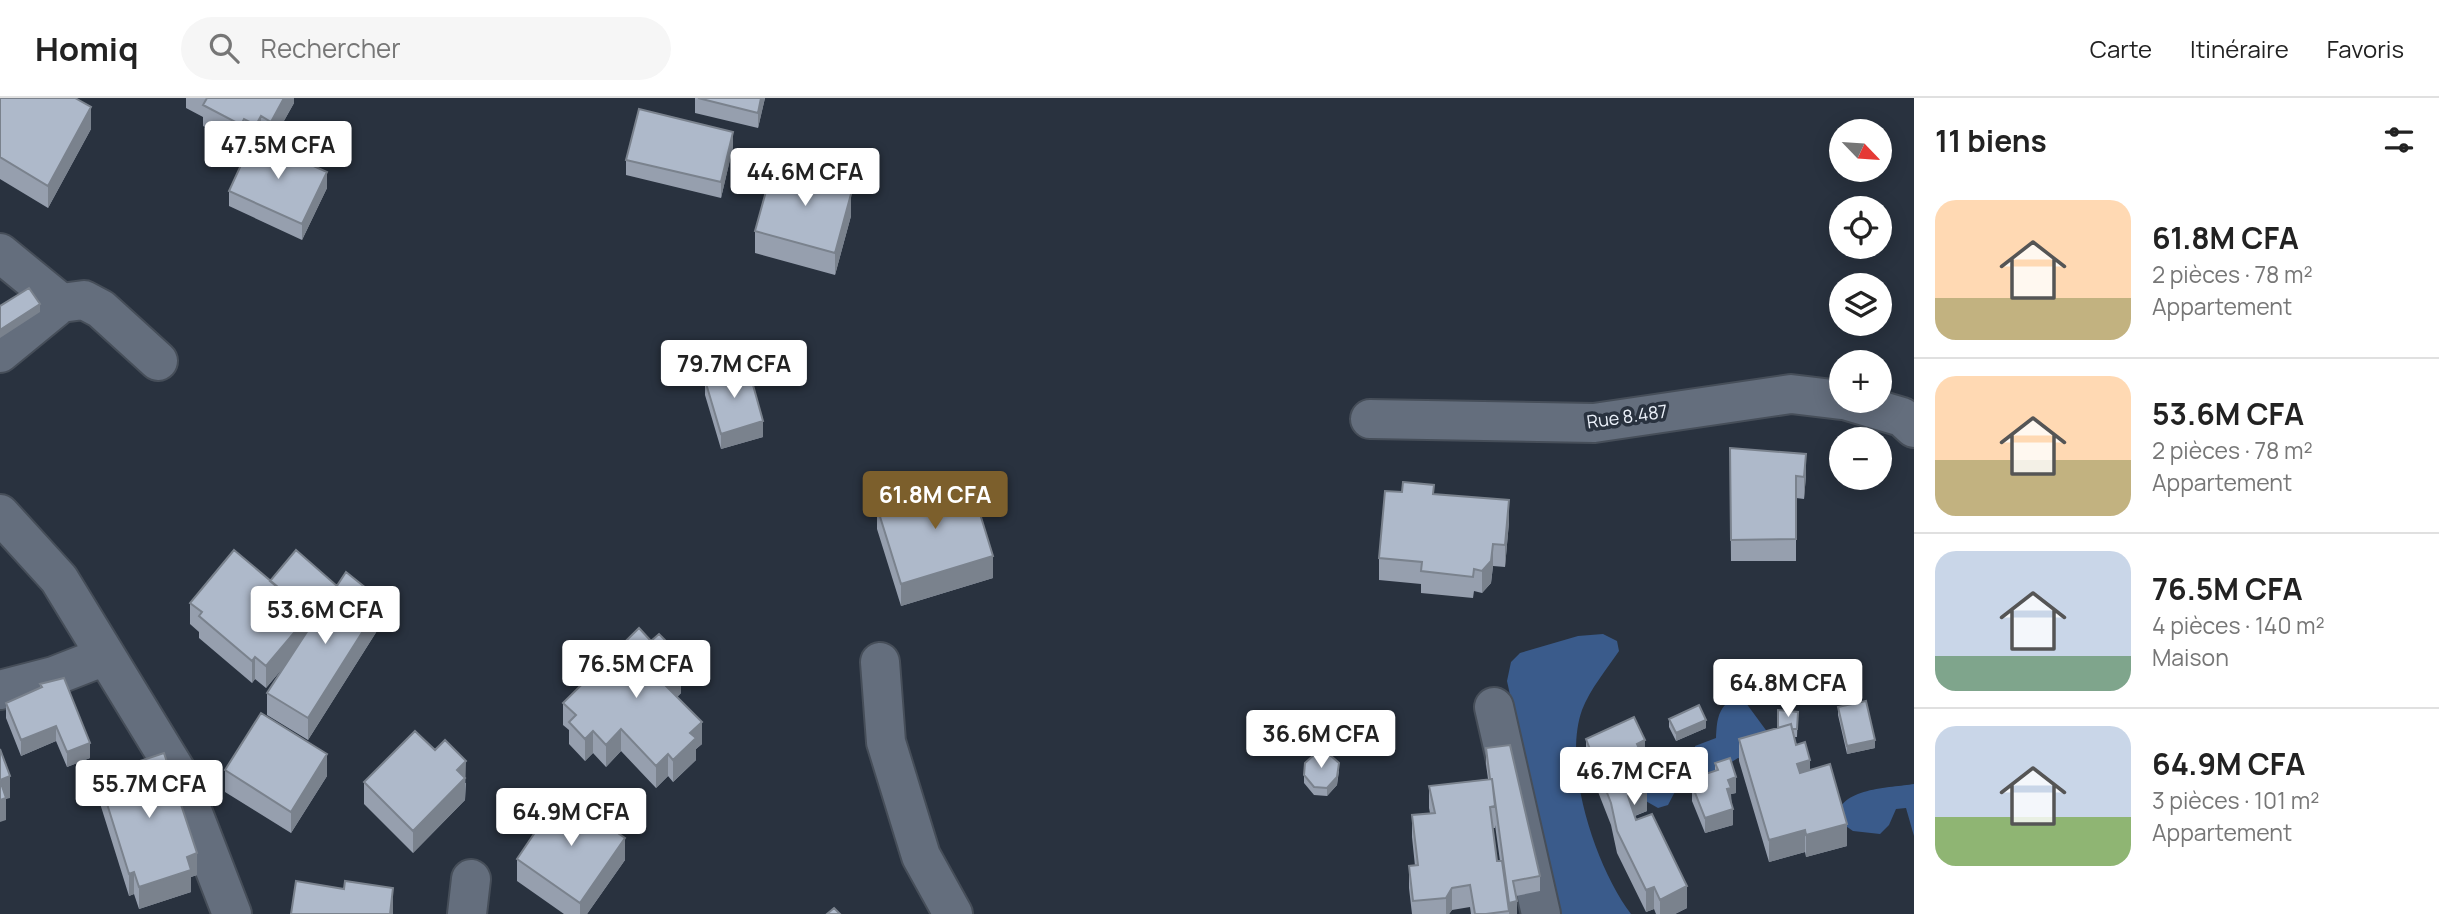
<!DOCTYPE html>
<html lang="fr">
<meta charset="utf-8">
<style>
:root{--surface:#fff;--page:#f6f6f6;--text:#222;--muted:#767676;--line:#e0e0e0;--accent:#7c5f2c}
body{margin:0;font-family:Manrope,sans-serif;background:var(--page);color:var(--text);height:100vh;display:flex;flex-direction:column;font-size:26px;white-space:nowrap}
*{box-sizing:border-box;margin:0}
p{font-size:23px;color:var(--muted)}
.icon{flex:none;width:38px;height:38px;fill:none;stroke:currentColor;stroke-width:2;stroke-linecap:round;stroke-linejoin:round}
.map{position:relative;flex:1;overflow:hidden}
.side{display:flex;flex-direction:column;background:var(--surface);width:525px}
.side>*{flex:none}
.needle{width:46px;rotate:115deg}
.buttons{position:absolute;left:1829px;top:21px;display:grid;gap:14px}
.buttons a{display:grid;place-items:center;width:63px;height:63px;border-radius:50%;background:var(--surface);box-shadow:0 4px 18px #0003;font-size:35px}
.price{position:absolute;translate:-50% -60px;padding:0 16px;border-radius:7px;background:#fff;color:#222;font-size:23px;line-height:46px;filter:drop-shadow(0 2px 4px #0008)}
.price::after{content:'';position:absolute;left:50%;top:42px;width:21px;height:16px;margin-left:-10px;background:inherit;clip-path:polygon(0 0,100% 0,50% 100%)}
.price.current{background:var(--accent);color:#fff}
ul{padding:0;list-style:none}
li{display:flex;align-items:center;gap:21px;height:175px;padding:0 21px}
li+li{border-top:2px solid var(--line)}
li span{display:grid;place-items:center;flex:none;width:196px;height:140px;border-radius:21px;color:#555}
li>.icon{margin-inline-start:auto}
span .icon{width:84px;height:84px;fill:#fffc;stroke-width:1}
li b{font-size:30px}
h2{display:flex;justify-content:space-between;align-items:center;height:84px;padding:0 21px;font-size:30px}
header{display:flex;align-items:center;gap:42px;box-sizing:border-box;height:98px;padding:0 35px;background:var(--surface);border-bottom:2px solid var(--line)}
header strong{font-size:33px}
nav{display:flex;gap:38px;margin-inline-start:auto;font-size:24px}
.search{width:490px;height:63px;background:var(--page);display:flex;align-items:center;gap:18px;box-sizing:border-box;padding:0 24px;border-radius:38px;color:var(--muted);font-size:26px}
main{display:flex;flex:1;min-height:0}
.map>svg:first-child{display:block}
.green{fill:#3a5b8b}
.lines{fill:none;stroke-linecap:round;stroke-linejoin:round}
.minor-casing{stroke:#464e59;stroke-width:42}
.minor{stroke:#646e7d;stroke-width:38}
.wall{fill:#969fae;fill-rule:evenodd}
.shaded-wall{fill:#7a828d}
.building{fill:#aeb9ca;stroke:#7a828d;stroke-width:2}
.labels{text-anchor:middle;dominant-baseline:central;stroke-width:7;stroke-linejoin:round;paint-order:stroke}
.street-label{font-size:18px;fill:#ebf1fa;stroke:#29323f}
</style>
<header>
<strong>Homiq</strong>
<div class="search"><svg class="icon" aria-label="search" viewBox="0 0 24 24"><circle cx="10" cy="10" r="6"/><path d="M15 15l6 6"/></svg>Rechercher</div>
<nav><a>Carte</a><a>Itinéraire</a><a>Favoris</a></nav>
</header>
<main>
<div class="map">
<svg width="1914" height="816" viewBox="0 0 1914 816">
<rect width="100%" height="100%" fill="#29323f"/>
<path class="green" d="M1603 536 1617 543 1619 553C1607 571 1590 591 1582 612 1562 668 1596 770 1631 816H1551L1528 680 1507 583 1511 564 1520 555 1578 538Z
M1730 602 1746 605 1771 639 1757 667 1738 660 1712 676 1698 668 1695 648 1716 640C1717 624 1717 613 1730 602Z
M1678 658 1683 665 1680 684 1668 707 1658 710 1644 702 1639 669 1661 659Z
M1914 686V738L1906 710 1896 711 1889 727 1880 736 1853 733 1837 722C1837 689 1891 690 1914 686Z"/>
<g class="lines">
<defs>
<path id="minor" d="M0 155 61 205 0 255
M61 205 84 202 101 211 158 263
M1848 303 1902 319 1914 330
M1370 321 1594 325 1791 296 1841 302
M0 416 59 481 178 676 232 816
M880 564 886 644 921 758 953 816
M0 592 54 578 105 558
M1494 609 1541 816
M467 816 471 781"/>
</defs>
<use href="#minor" class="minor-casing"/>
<use href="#minor" class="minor"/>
</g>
<path class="wall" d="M0 0 91 31 48 110 0 81Z
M186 0H294V5L271 46 261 40 259 43 327 90 302 142 229 108V93L251 46 244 43 241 49 203 28V19L186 10Z
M695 0H765L758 30 695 15Z
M733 49 721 100 626 77V62Z
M808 78 851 118 835 177 755 155V133Z
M705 282 763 339 721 351 705 297Z
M1730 350 1806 377 1804 401 1796 400V463H1731Z
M1434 396 1509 424 1505 469 1493 468 1491 485 1482 495 1474 493 1473 500 1421 495V486L1379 482V460Z
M877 409 993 480 901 508 877 431Z
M270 483 337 488 382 525 308 642 267 617V595L286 566 266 590 255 581 252 585 199 540V534L190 526V505Z
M675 566 681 595 677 599 702 646 696 651V662L673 684 668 678 656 690 621 653 606 669 593 655 585 663 569 646V632L563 627V605Z
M40 586 90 660 67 669 56 643 21 658 6 620V605L40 590Z
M1838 609 1875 650 1847 656 1838 617Z
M1798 614 1797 639H1794L1796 647 1847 748 1806 759 1805 754 1769 764 1739 663V641L1778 630Z
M1669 621 1706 630 1676 643 1669 629Z
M1586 641 1645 664 1643 665 1642 681 1647 713 1635 718 1636 722 1687 810 1675 816H1656L1654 811 1646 814 1617 755 1611 727 1586 663Z
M1486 650 1540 778V793L1516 798 1517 816H1471L1470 809 1452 812 1449 816H1412L1409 790V768H1415L1412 739V717L1430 715 1429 710V688L1488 681 1486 666ZM1495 727 1500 763H1497L1493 730H1495Z
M1715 665 1736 695 1731 696 1733 727 1705 735 1692 703V687L1696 686V679L1715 673Z
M225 672 327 678 291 735 225 694Z
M1339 673 1337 687 1327 698 1314 697 1304 685V677Z
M98 677 197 777 191 779V794L139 811 134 796 129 798 98 699Z
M364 684 466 685 465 702 413 755 364 706Z
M517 761 625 762 587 816H564L517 783Z"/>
<path class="shaded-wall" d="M284 0H294V5L271 46V24Z
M761 0H765L758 30V15Z
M91 9V31L48 110V88Z
M261 18V40L256 49V27Z
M244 21V43L241 49V27Z
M733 34V49L721 100V84Z
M327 74V90L302 142V126Z
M851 96V118L835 177V155Z
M40 206V214L0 240V232Z
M763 323V339L721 351V336Z
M1806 356V377L1804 401V379Z
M1509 402V424L1505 469V447Z
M1493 446V468L1491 485 1482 495V473Z
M993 458V480L901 508V486Z
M337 488 310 538 266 590V568L310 516Z
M382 503V525L308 642V620Z
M675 552V574L668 559Z
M255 559V581L252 585V563Z
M681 573V595L666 610V588Z
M1706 622V630L1676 643V635Z
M702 624V646L696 651V662L673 684V662L690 635Z
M56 628V643L21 658V642Z
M621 631V653L606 669V647Z
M593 633V655L585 663V641Z
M1645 642V664L1643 665V681L1634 685V663L1637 646Z
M1875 642V650L1847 656V648Z
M90 645V660L67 669V654Z
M327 656V678L291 735V714Z
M668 656V678L656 690V668Z
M1810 662V684L1797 688V666Z
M466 663 465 702 413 755V733L457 672Z
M1339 665 1337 687 1327 698V690Z
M10 678V700L6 701V722L0 724V682Z
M1736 679V695L1731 696V705L1727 691 1728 682Z
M1647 691V713L1628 720V698Z
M1733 711V727L1705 735V720Z
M1847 726V748L1806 759V737Z
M1805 732V754L1769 764V742Z
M625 740V762L587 816H580V805Z
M197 755V777L191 779V794L139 811V789L187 759Z
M134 774V796L129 798V776Z
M1687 788V810L1675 816H1660V802Z
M1654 789V811L1646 814V792Z
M393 790V816H390Z
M1452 790V812L1449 816H1446V800Z
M1517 803V816H1509V805Z"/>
<path class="building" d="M0 0H75L91 9 48 88 0 59Z
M207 0H284L271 24 261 18 256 27 244 21 241 27 203 7Z
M698 0H761L758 15Z
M639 11 733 34 721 84 626 62Z
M253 41 327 74 302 126 229 93Z
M773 68 808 78 811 70 843 79 851 96 835 155 755 133Z
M29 190 40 206 0 232V207V208Z
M748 269 763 323 721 336 705 282Z
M1730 350 1806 356 1804 379 1796 378V441L1731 442Z
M969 380 993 458 901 486 877 409Z
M1403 384 1434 387 1433 396 1509 402 1505 447 1493 446 1491 463 1482 473 1474 471 1473 479 1421 473 1422 464 1379 460 1385 393 1402 394Z
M234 452 310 516 266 568 255 559 252 563 199 518 202 514 190 505Z
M296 452 337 488 310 520V516L270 483Z
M346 474 382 503 308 620 267 595Z
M639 530 651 543 659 536 675 552 668 559 681 573 666 588 702 624 690 635 696 640 673 662 668 656 656 668 621 631 606 647 593 633 585 641 569 624 576 617 563 605Z
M64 580 90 645 67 654 56 628 21 642 6 605 42 589 40 586Z
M1866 603 1875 642 1847 648 1838 609Z
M1699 607 1706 622 1676 635 1669 621Z
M1778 612 1798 614 1797 631H1792L1791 626 1778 630Z
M261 615 327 656 291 714 225 672Z
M1634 619 1645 642 1637 646 1643 659 1634 663 1647 691 1628 698 1636 722 1652 716 1687 788 1660 802 1654 789 1646 792 1617 733 1611 705 1586 641Z
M1791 626 1796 647 1805 644 1810 662 1797 666 1800 675 1830 666 1847 726 1806 737 1805 732 1769 742 1739 641Z
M415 633 435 652 445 642 466 663 457 672 465 680 413 733 364 684Z
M1510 647 1540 778 1513 783 1517 803 1509 805 1492 681H1490L1486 650Z
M0 651 10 678 0 682Z
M164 655 197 755 187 759 191 772 139 789 134 774 129 776 98 677Z
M1316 655 1330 657 1339 665 1337 679 1327 690 1314 689 1304 677 1305 665Z
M1730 660 1736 679 1728 682 1731 690 1727 691 1733 711 1705 720 1692 687 1698 685 1696 679 1718 672 1715 665Z
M1492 681 1495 708 1490 709 1497 763H1502L1509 813 1486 816H1475L1470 787 1452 790 1446 800 1413 803 1409 768 1418 767 1412 717 1435 715 1429 688Z
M0 682 6 700 0 702Z
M561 696 625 740 580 805 517 761Z
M296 783 344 791 345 783 393 790 390 816H291Z
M834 810 840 816H827Z"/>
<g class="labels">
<g class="street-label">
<text transform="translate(1627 318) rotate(-8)">Rue 8.487</text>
</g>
</g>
</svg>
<div class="buttons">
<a><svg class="needle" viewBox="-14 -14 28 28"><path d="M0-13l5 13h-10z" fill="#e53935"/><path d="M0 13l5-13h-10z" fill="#767676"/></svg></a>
<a><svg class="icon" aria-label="locate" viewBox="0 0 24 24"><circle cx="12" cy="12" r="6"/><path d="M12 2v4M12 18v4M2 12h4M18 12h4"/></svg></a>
<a><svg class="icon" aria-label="layers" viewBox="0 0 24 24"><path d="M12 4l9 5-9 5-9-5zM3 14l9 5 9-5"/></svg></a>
<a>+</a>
<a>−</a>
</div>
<b class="price" style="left:278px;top:83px">47.5M CFA</b>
<b class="price" style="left:805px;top:110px">44.6M CFA</b>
<b class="price" style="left:734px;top:302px">79.7M CFA</b>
<b class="price current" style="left:935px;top:433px">61.8M CFA</b>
<b class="price" style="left:325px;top:548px">53.6M CFA</b>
<b class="price" style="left:636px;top:602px">76.5M CFA</b>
<b class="price" style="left:1788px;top:621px">64.8M CFA</b>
<b class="price" style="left:1321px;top:672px">36.6M CFA</b>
<b class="price" style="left:1634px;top:709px">46.7M CFA</b>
<b class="price" style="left:149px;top:722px">55.7M CFA</b>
<b class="price" style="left:571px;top:750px">64.9M CFA</b>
</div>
<section class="side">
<h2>11 biens<svg class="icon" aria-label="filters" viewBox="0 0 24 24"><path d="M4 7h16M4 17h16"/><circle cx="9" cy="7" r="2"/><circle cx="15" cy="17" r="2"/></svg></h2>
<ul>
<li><span style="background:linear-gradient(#ffd9b3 70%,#c2b280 0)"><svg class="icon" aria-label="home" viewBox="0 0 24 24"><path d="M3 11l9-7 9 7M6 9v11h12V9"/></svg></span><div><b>61.8M CFA</b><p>2 pièces · 78 m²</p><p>Appartement</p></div></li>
<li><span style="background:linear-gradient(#ffd9b3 60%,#c2b280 0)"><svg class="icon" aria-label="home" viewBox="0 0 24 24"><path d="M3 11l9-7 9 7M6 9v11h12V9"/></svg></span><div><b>53.6M CFA</b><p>2 pièces · 78 m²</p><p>Appartement</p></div></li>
<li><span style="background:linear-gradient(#c9d6e8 75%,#7fa58c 0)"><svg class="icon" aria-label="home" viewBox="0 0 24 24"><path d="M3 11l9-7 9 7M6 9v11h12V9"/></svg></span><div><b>76.5M CFA</b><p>4 pièces · 140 m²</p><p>Maison</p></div></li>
<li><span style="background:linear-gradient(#c9d6e8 65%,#8fb573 0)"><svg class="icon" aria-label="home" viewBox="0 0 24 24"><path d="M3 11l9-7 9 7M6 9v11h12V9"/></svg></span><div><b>64.9M CFA</b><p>3 pièces · 101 m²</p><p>Appartement</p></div></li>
</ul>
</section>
</main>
